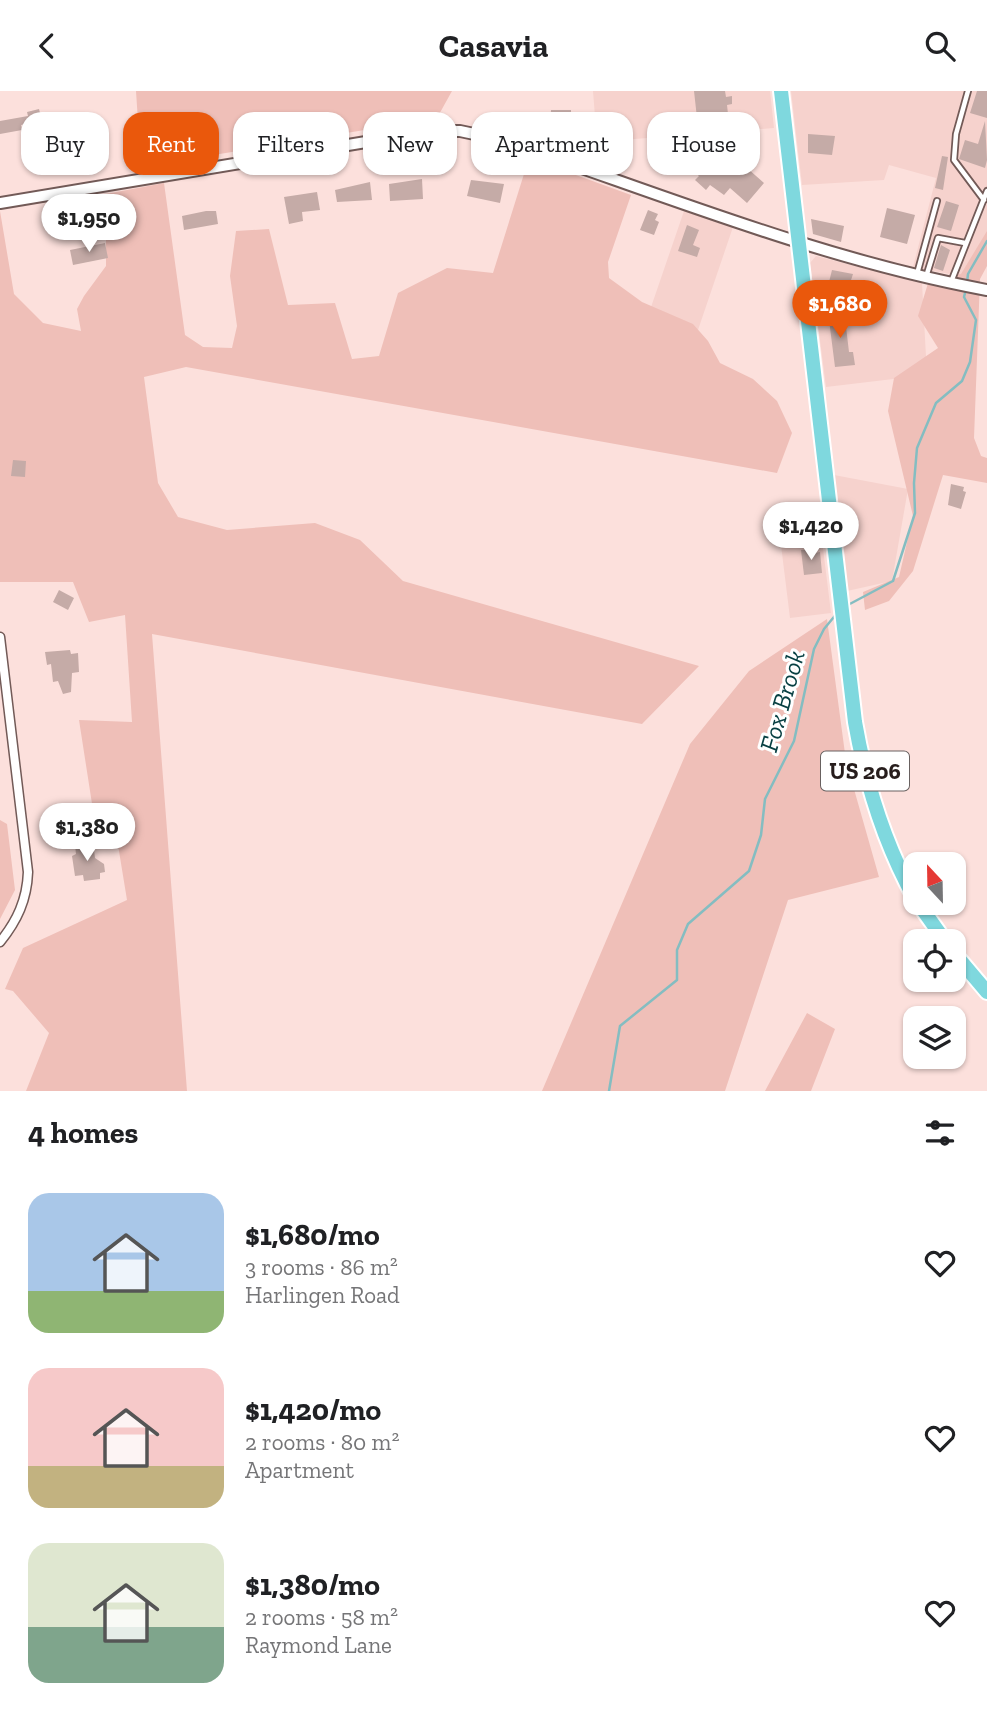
<!DOCTYPE html>
<meta charset="utf-8">
<style>
:root{--surface:#fff;--page:#f2f2f2;--text:#202124;--muted:#757577;--accent:#ea580c}
body{margin:0;font-family:"Zilla Slab",serif;background:var(--page);color:var(--text);height:100vh;display:flex;flex-direction:column;font-size:26px;white-space:nowrap}
*{box-sizing:border-box;margin:0}
p{font-size:23px;color:var(--muted)}
.icon{flex:none;width:38px;height:38px;fill:none;stroke:currentColor;stroke-width:2;stroke-linecap:round;stroke-linejoin:round}
.map{position:relative;height:1000px;overflow:hidden}
.sheet{display:flex;flex-direction:column;background:var(--surface);flex:1}
.sheet>*{flex:none}
.banner{position:absolute;left:21px;top:21px;width:945px;height:63px;display:flex;gap:14px}
.needle{width:46px;rotate:338deg}
.controls{position:absolute;left:903px;top:761px;display:grid;gap:14px}
.controls a{display:grid;place-items:center;width:63px;height:63px;border-radius:14px;background:var(--surface);box-shadow:0 2px 5px #0004;font-size:35px}
.price{position:absolute;translate:-50% -60px;padding:0 16px;border-radius:24px;background:#fff;color:#222;font-size:23px;line-height:46px;filter:drop-shadow(0 2px 4px #0008)}
.price::after{content:'';position:absolute;left:50%;top:42px;width:21px;height:16px;margin-left:-10px;background:inherit;clip-path:polygon(0 0,100% 0,50% 100%)}
.price.selected{background:var(--accent);color:#fff}
ul{padding:0;list-style:none}
li{display:flex;align-items:center;gap:21px;height:175px;padding:0 28px}
li span{display:grid;place-items:center;flex:none;width:196px;height:140px;border-radius:21px;color:#555}
li>.icon{margin-inline-start:auto}
span .icon{width:84px;height:84px;fill:#fffc;stroke-width:1}
li b{font-size:30px}
h2{display:flex;justify-content:space-between;align-items:center;height:84px;padding:0 28px;font-size:30px}
.chip{padding:0 24px;border-radius:21px;background:var(--surface);box-shadow:0 2px 5px #0004;font-size:24px;line-height:63px}
.chip.selected{background:var(--accent);color:#fff}
header{display:flex;justify-content:space-between;align-items:center;height:91px;padding:0 28px;background:var(--surface);font-size:32px;font-weight:700}
.map>svg:first-child{display:block}
.built{fill:#f6d2cd}
.green{fill:#efbfb8}
.lines{fill:none;stroke-linecap:round;stroke-linejoin:round}
.stream{stroke:#84bdc1;stroke-width:2.5}
.building{fill:#c5aba7}
.service-casing{stroke:#725a57;stroke-width:8}
.minor-casing{stroke:#725a57;stroke-width:11}
.tertiary-casing{stroke:#725a57;stroke-width:14}
.trunk-casing{stroke:#fff;stroke-width:18}
.service{stroke:#fff;stroke-width:4.5}
.minor{stroke:#fff;stroke-width:8}
.tertiary{stroke:#fff;stroke-width:10}
.trunk{stroke:#7fd8de;stroke-width:14}
.labels{text-anchor:middle;dominant-baseline:central;stroke-width:6;stroke-linejoin:round;paint-order:stroke}
.shield{fill:#fff;stroke:#686160;stroke-width:2}
.shield-label{font-size:23px;font-weight:bold;fill:#271d1c}
.water-label{font-size:26px;font-style:italic;fill:#084043;stroke:#fff}
</style>
<header><svg class="icon" aria-label="back" viewBox="0 0 24 24"><path d="M15 5l-7 7 7 7"/></svg>Casavia<svg class="icon" aria-label="search" viewBox="0 0 24 24"><circle cx="10" cy="10" r="6"/><path d="M15 15l6 6"/></svg></header>
<div class="map">
<svg width="987" height="1000" viewBox="0 0 987 1000">
<rect width="100%" height="100%" fill="#fce0dc"/>
<path class="built" d="M593 0H770L774 37 597 51Z
M791 0H987V148L965 186 913 176 936 87 889 74 884 89 802 94Z
M684 120 733 136 698 239 649 222Z
M816 165 922 192 927 284 826 296 810 172Z
M834 384 908 398 892 490 847 500Z
M820 433 831 522 790 527 779 438Z"/>
<path class="green" d="M136 0H452L437 27 141 76Z
M529 67 631 104 608 171 609 187 642 211 693 233 708 250 720 272 753 288 777 310 792 342 777 382 186 276 144 286 158 392 178 426 227 439 315 432 360 449 403 490 699 575 642 633 152 543 187 1000H26L49 942 13 900 5 898 23 857 127 809 117 748 95 732 79 629 132 631 125 524 89 531 73 491H0V120L14 203 43 232 81 240 77 218 84 205 106 175V103L164 92 185 244 203 256 232 257 237 235 230 185 236 140 269 138 288 214 335 212 352 268 379 265 398 202 447 177 493 182Z
M987 140V175L980 188 974 347 981 365 987 367V392L943 384 913 480 889 510 865 519 863 501 899 486 913 425 888 320 894 287 938 257 918 225 929 189 961 183Z
M827 528 846 670 879 786 788 809 725 1000H542L690 653 749 580Z
M0 729 7 733 15 799 0 828Z
M807 922 835 938 811 1000H765Z"/>
<g class="lines">
<path class="stream" d="M967 192 968 183 987 150
M846 515 893 490 915 422 914 392 917 357 936 312 962 290 970 271 976 229 964 206 966 198
M609 1000 620 935 677 889V859L688 833 749 780 761 744 765 708 794 650 814 558 824 538 838 521"/>
</g>
<path class="building" d="M694 0H725L726 6 732 5V13L727 14 728 23 715 25 716 34 698 36Z
M977 0H987V27L970 22Z
M39 18 42 30 21 34 22 39 0 43V30L28 25 27 21Z
M551 19H571V33L550 32Z
M985 30 987 69 985 77 959 68 965 49 978 53Z
M106 43 108 51 103 52 104 60 85 64 82 51Z
M808 43 835 45 832 64 808 62Z
M718 63 733 75 738 69 764 92 747 112 730 97 724 104 710 94 706 99 695 89 699 85 691 78 703 64 711 71Z
M942 65 948 66 943 99 935 97Z
M422 88 423 108 390 110 389 93Z
M471 89 504 93 500 112 467 105Z
M370 91 372 109 337 111 335 99Z
M317 101 320 119 302 121 303 130 289 133 284 106Z
M946 110 959 114 951 140 937 136Z
M887 117 915 124 907 153 880 146Z
M648 119 658 123 655 129 659 131 654 144 640 139Z
M206 120H216L218 133 184 139 182 125Z
M811 128 844 135 841 151 813 143Z
M687 134 699 139 693 154 700 157 697 166 678 160Z
M105 152 108 167 73 174 70 159Z
M941 154 950 159 943 180 934 177Z
M832 179 853 183 846 205 827 199Z
M844 219 849 261H853L855 274 835 276 828 221Z
M13 369 26 370 25 386 11 385Z
M951 393 964 396 963 400 966 401 961 418 948 414Z
M815 458V462L820 461 822 482 804 484 801 459Z
M59 499 74 507 68 519 53 511Z
M70 559 71 563 78 562 79 581 72 582 71 601 63 603 58 590 53 591 51 573 47 574 45 561Z
M93 751 95 767 104 773 105 781 100 782V788L84 790 83 784 75 785 72 765 76 763 75 754Z"/>
<g class="lines">
<defs>
<path id="service" d="M968 0 956 43 954 69 984 109
M917 183 937 110
M926 186 938 147 965 152
M951 191 987 100"/>
<path id="minor" d="M0 546 28 781C27 809 17 830 0 851"/>
<path id="tertiary" d="M0 112 432 40H460L498 48C659 102 819 168 987 199"/>
<path id="trunk" d="M781 0 855 631C866 694 884 752 915 808
M918 812 945 850
M954 862 987 901"/>
</defs>
<use href="#service" class="service-casing"/>
<use href="#minor" class="minor-casing"/>
<use href="#tertiary" class="tertiary-casing"/>
<use href="#trunk" class="trunk-casing"/>
<use href="#service" class="service"/>
<use href="#minor" class="minor"/>
<use href="#tertiary" class="tertiary"/>
<use href="#trunk" class="trunk"/>
</g>
<g class="labels">
<rect class="shield" x="821" y="660.5" width="88" height="39" rx="5"/>
<g class="shield-label">
<text x="865" y="680">US 206</text>
</g>
<g class="water-label">
<text transform="translate(782 610) rotate(-74)">Fox Brook</text>
</g>
</g>
</svg>
<div class="controls">
<a><svg class="needle" viewBox="-14 -14 28 28"><path d="M0-13l5 13h-10z" fill="#e53935"/><path d="M0 13l5-13h-10z" fill="#757577"/></svg></a>
<a><svg class="icon" aria-label="locate" viewBox="0 0 24 24"><circle cx="12" cy="12" r="6"/><path d="M12 2v4M12 18v4M2 12h4M18 12h4"/></svg></a>
<a><svg class="icon" aria-label="layers" viewBox="0 0 24 24"><path d="M12 4l9 5-9 5-9-5zM3 14l9 5 9-5"/></svg></a>
</div>
<b class="price" style="left:89px;top:163px">$1,950</b>
<b class="price selected" style="left:840px;top:249px">$1,680</b>
<b class="price" style="left:811px;top:471px">$1,420</b>
<b class="price" style="left:87px;top:772px">$1,380</b>
<div class="banner">
<a class="chip">Buy</a>
<a class="chip selected">Rent</a>
<a class="chip">Filters</a>
<a class="chip">New</a>
<a class="chip">Apartment</a>
<a class="chip">House</a>
</div>
</div>
<section class="sheet">
<h2>4 homes<svg class="icon" aria-label="filters" viewBox="0 0 24 24"><path d="M4 7h16M4 17h16"/><circle cx="9" cy="7" r="2"/><circle cx="15" cy="17" r="2"/></svg></h2>
<ul>
<li><span style="background:linear-gradient(#a9c7e8 70%,#8fb573 0)"><svg class="icon" aria-label="home" viewBox="0 0 24 24"><path d="M3 11l9-7 9 7M6 9v11h12V9"/></svg></span><div><b>$1,680/mo</b><p>3 rooms · 86 m²</p><p>Harlingen Road</p></div><svg class="icon" aria-label="heart" viewBox="0 0 24 24"><path d="M12 20l-8-8c-3-5 5-10 8-4 3-6 11-1 8 4z"/></svg></li>
<li><span style="background:linear-gradient(#f6c9c9 70%,#c2b280 0)"><svg class="icon" aria-label="home" viewBox="0 0 24 24"><path d="M3 11l9-7 9 7M6 9v11h12V9"/></svg></span><div><b>$1,420/mo</b><p>2 rooms · 80 m²</p><p>Apartment</p></div><svg class="icon" aria-label="heart" viewBox="0 0 24 24"><path d="M12 20l-8-8c-3-5 5-10 8-4 3-6 11-1 8 4z"/></svg></li>
<li><span style="background:linear-gradient(#dfe7d0 60%,#7fa58c 0)"><svg class="icon" aria-label="home" viewBox="0 0 24 24"><path d="M3 11l9-7 9 7M6 9v11h12V9"/></svg></span><div><b>$1,380/mo</b><p>2 rooms · 58 m²</p><p>Raymond Lane</p></div><svg class="icon" aria-label="heart" viewBox="0 0 24 24"><path d="M12 20l-8-8c-3-5 5-10 8-4 3-6 11-1 8 4z"/></svg></li>
</ul>
</section>
